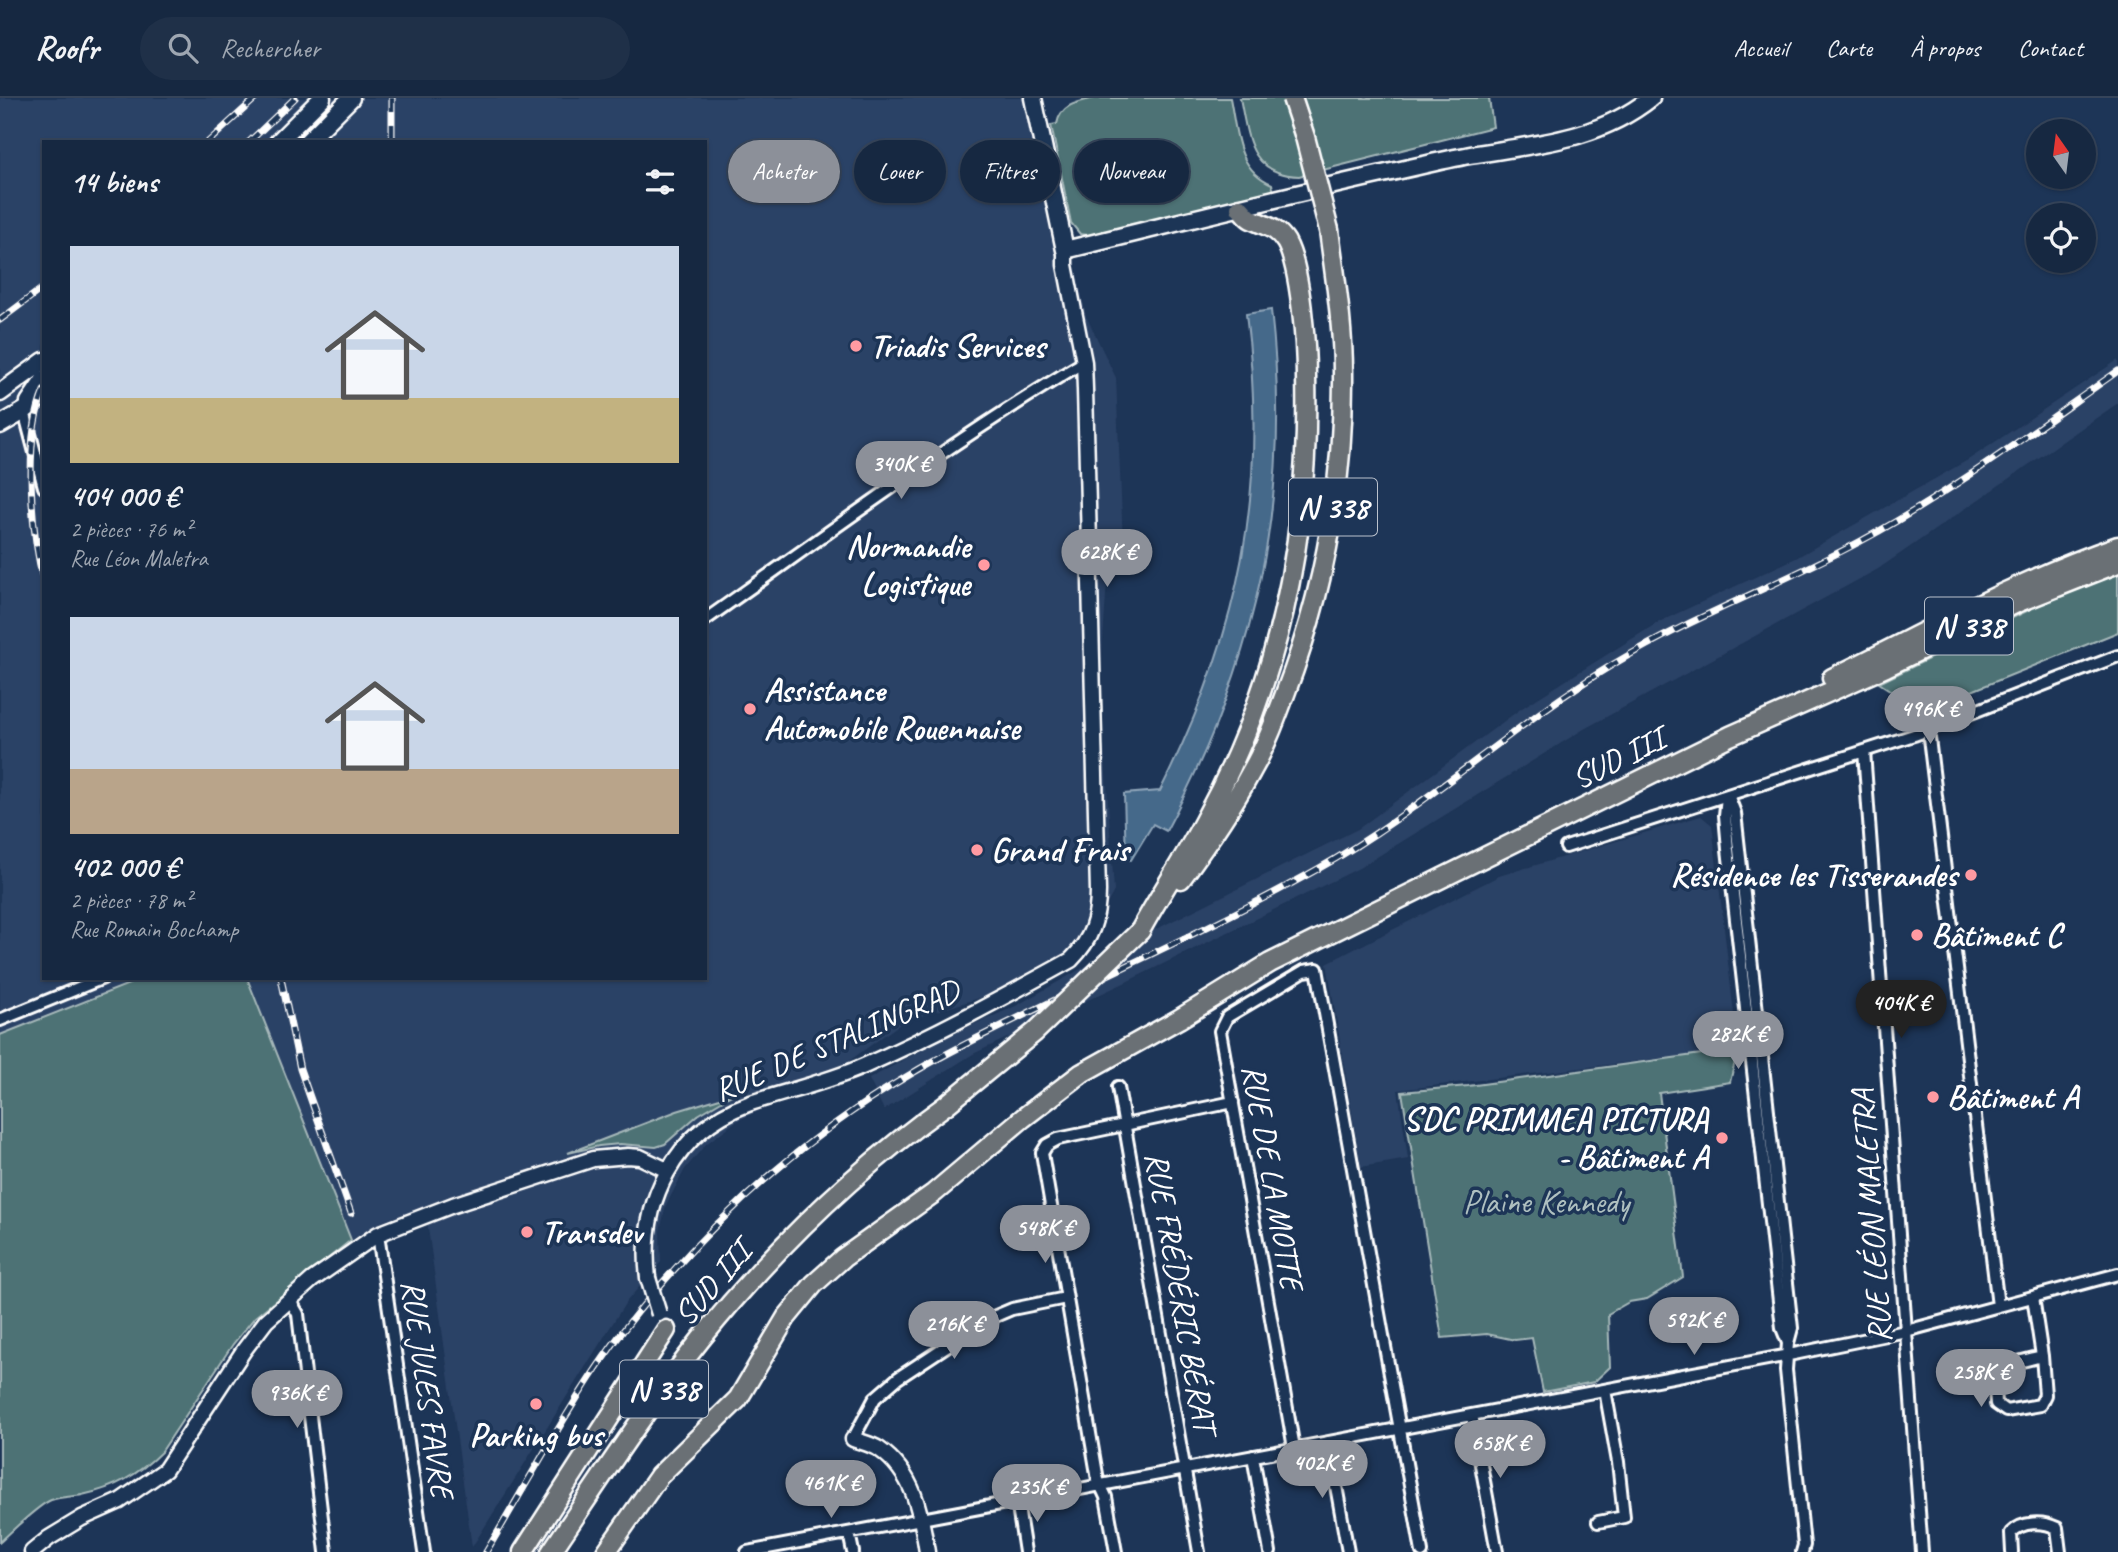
<!DOCTYPE html>
<html lang="fr">
<meta charset="utf-8">
<style>
:root{--surface:#162841;--page:#1f3048;--text:#f1f3f6;--muted:#9ea6b1;--line:#35445a;--accent:#8c9099}
body{margin:0;font-family:Caveat,sans-serif;background:var(--page);color:var(--text);height:100vh;display:flex;flex-direction:column;font-size:26px;white-space:nowrap}
*{box-sizing:border-box;margin:0}
p{font-size:23px;color:var(--muted)}
.icon{flex:none;width:38px;height:38px;fill:none;stroke:currentColor;stroke-width:2;stroke-linecap:round;stroke-linejoin:round}
.map{position:relative;flex:1;overflow:hidden}
.side{position:absolute;left:42px;top:42px;width:665px;height:840px;display:flex;flex-direction:column;background:var(--surface);border-radius:0px;box-shadow:0 2px 5px #0004,0 0 0 2px var(--line)}
.side>*{flex:none}
.hud{position:absolute;left:728px;top:42px;width:665px;height:63px;display:flex;gap:14px}
.needle{width:46px;rotate:346deg}
.controls{position:absolute;left:2026px;top:21px;display:grid;gap:14px}
.controls a{display:grid;place-items:center;width:70px;height:70px;border-radius:50%;background:var(--surface);box-shadow:0 2px 5px #0004,0 0 0 2px var(--line);font-size:35px}
.price{position:absolute;translate:-50% -60px;padding:0 16px;border-radius:24px;background:var(--accent);color:#fff;font-size:23px;line-height:46px;filter:drop-shadow(0 2px 4px #0008)}
.price::after{content:'';position:absolute;left:50%;top:42px;width:21px;height:16px;margin-left:-10px;background:inherit;clip-path:polygon(0 0,100% 0,50% 100%)}
.price.active{background:#222;color:#fff}
ul{padding:0;list-style:none}
li{display:grid;align-content:center;gap:14px;height:371px;padding:0 28px}
li span{display:grid;place-items:center;height:217px;border-radius:0px;color:#555}
li>.icon{margin-inline-start:auto}
span .icon{width:126px;height:126px;fill:#fffc;stroke-width:1}
li b{font-size:30px}
h2{display:flex;justify-content:space-between;align-items:center;height:84px;padding:0 28px;font-size:30px}
.pill{padding:0 24px;border-radius:32px;background:var(--surface);box-shadow:0 2px 5px #0004,0 0 0 2px var(--line);font-size:24px;line-height:63px}
.pill.active{background:var(--accent);color:#fff}
header{display:flex;align-items:center;gap:42px;box-sizing:border-box;height:98px;padding:0 35px;background:var(--surface);border-bottom:2px solid var(--line)}
header strong{font-size:33px}
nav{display:flex;gap:38px;margin-inline-start:auto;font-size:24px}
.search{width:490px;height:63px;background:var(--page);display:flex;align-items:center;gap:18px;box-sizing:border-box;padding:0 24px;border-radius:38px;color:var(--muted);font-size:26px}
.map>svg:first-child{display:block}
.built{fill:#2c4266}
.green{fill:#4d7274;stroke:#a6b8ba;stroke-width:2}
.water{fill:#45698a;stroke:#8fa5b9;stroke-width:2}
.lines{fill:none;stroke-linecap:round;stroke-linejoin:round}
.minor-casing{stroke:#fff;stroke-width:16}
.tertiary-casing{stroke:#fff;stroke-width:19}
.secondary-casing{stroke:#fff;stroke-width:21}
.trunk-casing{stroke:#fff;stroke-width:23}
.minor{stroke:#1d3557;stroke-width:10}
.tertiary{stroke:#1d3557;stroke-width:14}
.secondary{stroke:#1d3557;stroke-width:16}
.trunk{stroke:#6a7074;stroke-width:18}
.rail-casing{stroke:#fff;stroke-width:7}
.rail{stroke:#1d3557;stroke-width:4.5;stroke-dasharray:13;stroke-linecap:butt}
.tertiary-bridge-casing{stroke:#fff;stroke-width:19;stroke-linecap:butt}
.trunk-bridge-casing{stroke:#fff;stroke-width:23;stroke-linecap:butt}
.tertiary-bridge{stroke:#1d3557;stroke-width:14}
.trunk-bridge{stroke:#6a7074;stroke-width:18}
.poi-dot{fill:#ff9aa2;stroke:#1d3557;stroke-width:2.5}
.labels{text-anchor:middle;dominant-baseline:central;stroke-width:7;stroke-linejoin:round;paint-order:stroke}
.shield{fill:#1d3557;stroke:#bbc2cd;stroke-width:2}
.shield-label{font-size:32px;font-weight:bold;fill:#fff}
.poi-label{font-size:33px;font-weight:bold;fill:#fff;stroke:#1d3557;text-anchor:start}
.street-label{font-size:33px;fill:#fff;stroke:#1d3557}
.park-label{font-size:33px;fill:#afc0c0;stroke:#1d3557}
</style>
<header>
<strong>Roofr</strong>
<div class="search"><svg class="icon" aria-label="search" viewBox="0 0 24 24"><circle cx="10" cy="10" r="6"/><path d="M15 15l6 6"/></svg>Rechercher</div>
<nav><a>Accueil</a><a>Carte</a><a>À propos</a><a>Contact</a></nav>
</header>
<div class="map">
<svg width="2118" height="1454" viewBox="0 0 2118 1454">
<rect width="100%" height="100%" fill="#1d3557"/>
<filter id="ink" filterUnits="userSpaceOnUse"><feTurbulence type="fractalNoise" baseFrequency=".0143" numOctaves="2"/><feDisplacementMap in="SourceGraphic" scale="14" xChannelSelector="R" yChannelSelector="G"/><feConvolveMatrix kernelMatrix="1 2 1 2 8 2 1 2 1" color-interpolation-filters="sRGB"/></filter>
<g filter="url(#ink)">
<path class="built" d="M0 0H1040L1086 218 1116 280 1123 446 1108 467 1100 586 1114 793 1091 836 1064 874 904 923 801 998 760 1012 735 1024 706 1046 685 1071 666 1107 660 1133 661 1164 626 1204 472 1449 425 1108 383 1123 351 1142 247 880H705V44H44V880H144L0 937Z
M2118 262V305L1878 471 1584 631 1359 770 1126 884 973 956 884 1012 869 981 946 939 1016 908 1114 852 1358 731 1522 610 1659 524 1796 460 1968 362Z
M1701 718 1712 727 1738 951 1398 992 1408 1061 1361 1069 1327 865 1499 778Z"/>
<path class="green" d="M1095 0H1230C1237 34 1236 71 1272 86L1274 95 1095 138 1080 136 1071 125 1051 27 1057 26C1061 6 1078 4 1095 0Z
M1240 0H1489L1493 29 1299 78C1249 76 1248 39 1240 0Z
M2118 476V534L1937 607 1919 611 1879 585 2060 497Z
M144 880H247L351 1142 255 1219 233 1246 162 1353C138 1377 115 1390 82 1397 73 1399 61 1398 51 1402 38 1407 12 1433 0 1444V937Z
M1738 951 1730 984 1659 995 1683 1179 1647 1201 1629 1204 1608 1216 1610 1269 1594 1284 1543 1294 1532 1240 1515 1242 1487 1236 1442 1240 1402 994 1468 988Z
M733 996 698 1017 665 1046 656 1049 620 1046 599 1048 568 1055 677 1013Z"/>
<path class="water" d="M1271 212C1293 402 1256 565 1166 733L1153 726 1131 762 1126 761 1124 696 1160 693C1240 534 1269 393 1246 216Z"/>
<g class="lines">
<defs>
<path id="minor" d="M24 313 44 389
M705 522C830 434 953 342 1084 264
M1928 632 1998 1208
M1864 653 1922 1454
M1728 697 1735 715 1792 1230 1788 1245 1786 1272 1804 1447 1802 1454
M1727 699 1725 717 1728 751 1782 1230 1788 1245
M1566 749 1914 637 2118 558
M0 922 103 880
M1118 989 1199 1454
M378 1136 424 1454
M2033 1199 2042 1258 1994 1270 1996 1306 2006 1313 2040 1307 2045 1297 2042 1258
M290 1202 298 1216 326 1454
M1472 1317 1497 1454
M853 1341 875 1300 898 1280 986 1222 1012 1211 1066 1200
M1328 1344 1348 1454
M1294 1350 1220 933 1227 919 1304 873 1317 871 1422 1454
M1253 1358 1270 1454
M1017 1403 1025 1454
M1598 1424 1624 1419 1618 1364 1605 1292
M849 1435 853 1454
M747 1454 1794 1256 1906 1233 2118 1176
M1116 1454 1106 1399 1098 1382 1042 1055 1047 1047 1058 1041 1233 1004
M2012 1454 2011 1435C2022 1423 2043 1423 2057 1430L2060 1454"/>
<path id="tertiary" d="M648 1180C639 1105 674 1033 748 1006 786 993 826 985 864 968 935 937 1004 899 1071 862 1092 841 1098 821 1098 793L1085 291 1084 264 1065 167V152
M853 1341C861 1344 871 1346 879 1351 914 1375 921 1415 927 1454
M32 1454 49 1440 82 1420 120 1403 165 1372 244 1252 266 1223 312 1182 378 1136 453 1107 593 1061 628 1058 640 1059 667 1072"/>
<path id="secondary" d="M1033 0 1065 152C1173 126 1279 99 1387 75 1415 69 1443 62 1470 57 1535 46 1597 43 1651 0
M278 44 322 0
M307 44 351 0
M0 295 44 263
M29 304 44 282
M0 327 24 313 44 297"/>
<path id="trunk" d="M1832 580C1926 534 2019 482 2118 448
M1181 781C1206 747 1231 711 1251 674 1265 650 1275 623 1285 596 1324 494 1344 384 1343 274 1343 227 1335 179 1329 132
M1140 833C1160 796 1184 761 1204 723 1280 585 1310 436 1306 279 1306 247 1301 171 1286 144 1277 129 1265 128 1251 121 1247 119 1244 114 1240 110
M523 1454 666 1232
M551 1454C599 1383 647 1309 701 1241 772 1153 854 1073 946 1007
M606 1454 659 1378 738 1301 786 1220 814 1186 843 1160 934 1095 1023 1020 1082 975 1179 921 1270 865 1442 780 1730 638 1886 569 2019 504 2118 465"/>
</defs>
<use href="#minor" class="minor-casing"/>
<use href="#tertiary" class="tertiary-casing"/>
<use href="#secondary" class="secondary-casing"/>
<use href="#trunk" class="trunk-casing"/>
<use href="#minor" class="minor"/>
<use href="#tertiary" class="tertiary"/>
<use href="#secondary" class="secondary"/>
<use href="#trunk" class="trunk"/>
<defs>
<path id="rail" d="M392 0V42
M208 44 256 0
M249 44 295 0
M0 222 44 189
M44 293C23 342 31 433 44 485
M281 880 300 971 351 1115
M486 1454C537 1370 583 1278 647 1203 722 1113 810 1035 911 976 949 953 990 934 1030 914 1125 868 1223 824 1316 772 1421 714 1509 629 1612 567 1691 519 1779 487 1861 443 1951 395 2034 332 2118 273"/>
</defs>
<use href="#rail" class="rail-casing"/>
<use href="#rail" class="rail"/>
<defs>
<path id="tertiary-bridge" d="M648 1180 659 1216"/>
<path id="trunk-bridge" d="M1292 0 1305 39 1329 132
M946 1007 1035 934 1140 833"/>
</defs>
<use href="#tertiary-bridge" class="tertiary-bridge-casing"/>
<use href="#trunk-bridge" class="trunk-bridge-casing"/>
<use href="#tertiary-bridge" class="tertiary-bridge"/>
<use href="#trunk-bridge" class="trunk-bridge"/>
</g>
</g>
<g class="poi-dot">
<circle cx="856" cy="248" r="7"/>
<circle cx="984" cy="467" r="7"/>
<circle cx="750" cy="611" r="7"/>
<circle cx="977" cy="752" r="7"/>
<circle cx="1971" cy="777" r="7"/>
<circle cx="1917" cy="837" r="7"/>
<circle cx="1933" cy="999" r="7"/>
<circle cx="1722" cy="1040" r="7"/>
<circle cx="527" cy="1134" r="7"/>
<circle cx="536" cy="1306" r="7"/>
</g>
<g class="labels">
<g class="shield">
<rect x="1289" y="380.5" width="88" height="57" rx="5"/>
<rect x="1925" y="499.5" width="88" height="57" rx="5"/>
<rect x="620" y="1262.5" width="88" height="57" rx="5"/>
</g>
<g class="shield-label">
<text x="1333" y="409">N 338</text>
<text x="1969" y="528">N 338</text>
<text x="664" y="1291">N 338</text>
</g>
<g class="poi-label">
<text x="870" y="248">Triadis Services</text>
<text x="970" y="448" text-anchor="end">Normandie<tspan x="970" dy="38">Logistique</tspan></text>
<text x="764" y="592">Assistance<tspan x="764" dy="38">Automobile Rouennaise</tspan></text>
<text x="991" y="752">Grand Frais</text>
<text x="1957" y="777" text-anchor="end">Résidence les Tisserandes</text>
<text x="1931" y="837">Bâtiment C</text>
<text x="1947" y="999">Bâtiment A</text>
<text x="1708" y="1021" text-anchor="end">SDC PRIMMEA PICTURA<tspan x="1708" dy="38">- Bâtiment A</tspan></text>
<text x="541" y="1134">Transdev</text>
<text x="536" y="1337" text-anchor="middle">Parking bus</text>
</g>
<g class="street-label">
<text transform="translate(1618 660) rotate(-26)">SUD III</text>
<text transform="translate(836 942) rotate(-23)">RUE DE STALINGRAD</text>
<text transform="translate(1273 1079) rotate(80)">RUE DE LA MOTTE</text>
<text transform="translate(1871 1118) rotate(-94)">RUE LÉON MALETRA</text>
<text transform="translate(712 1185) rotate(-49)">SUD III</text>
<text transform="translate(1181 1194) rotate(80)">RUE FRÉDÉRIC BÉRAT</text>
<text transform="translate(428 1291) rotate(82)">RUE JULES FAVRE</text>
</g>
<g class="park-label">
<text x="1546" y="1104">Plaine Kennedy</text>
</g>
</g>
</svg>
<div class="controls">
<a><svg class="needle" viewBox="-14 -14 28 28"><path d="M0-13l5 13h-10z" fill="#e53935"/><path d="M0 13l5-13h-10z" fill="#9ea6b1"/></svg></a>
<a><svg class="icon" aria-label="locate" viewBox="0 0 24 24"><circle cx="12" cy="12" r="6"/><path d="M12 2v4M12 18v4M2 12h4M18 12h4"/></svg></a>
</div>
<b class="price" style="left:901px;top:403px">340K €</b>
<b class="price" style="left:1107px;top:491px">628K €</b>
<b class="price" style="left:1930px;top:648px">496K €</b>
<b class="price active" style="left:1901px;top:942px">404K €</b>
<b class="price" style="left:1738px;top:973px">282K €</b>
<b class="price" style="left:1045px;top:1167px">548K €</b>
<b class="price" style="left:1694px;top:1259px">592K €</b>
<b class="price" style="left:954px;top:1263px">216K €</b>
<b class="price" style="left:1981px;top:1311px">258K €</b>
<b class="price" style="left:297px;top:1332px">936K €</b>
<b class="price" style="left:1500px;top:1382px">658K €</b>
<b class="price" style="left:1322px;top:1402px">402K €</b>
<b class="price" style="left:831px;top:1422px">461K €</b>
<b class="price" style="left:1037px;top:1426px">235K €</b>
<div class="hud">
<a class="pill active">Acheter</a>
<a class="pill">Louer</a>
<a class="pill">Filtres</a>
<a class="pill">Nouveau</a>
</div>
<section class="side">
<h2>14 biens<svg class="icon" aria-label="filters" viewBox="0 0 24 24"><path d="M4 7h16M4 17h16"/><circle cx="9" cy="7" r="2"/><circle cx="15" cy="17" r="2"/></svg></h2>
<ul>
<li><span style="background:linear-gradient(#c9d6e8 70%,#c2b280 0)"><svg class="icon" aria-label="home" viewBox="0 0 24 24"><path d="M3 11l9-7 9 7M6 9v11h12V9"/></svg></span><div><b>404 000 €</b><p>2 pièces · 76 m²</p><p>Rue Léon Maletra</p></div></li>
<li><span style="background:linear-gradient(#c9d6e8 70%,#b9a48a 0)"><svg class="icon" aria-label="home" viewBox="0 0 24 24"><path d="M3 11l9-7 9 7M6 9v11h12V9"/></svg></span><div><b>402 000 €</b><p>2 pièces · 78 m²</p><p>Rue Romain Bochamp</p></div></li>
</ul>
</section>
</div>
